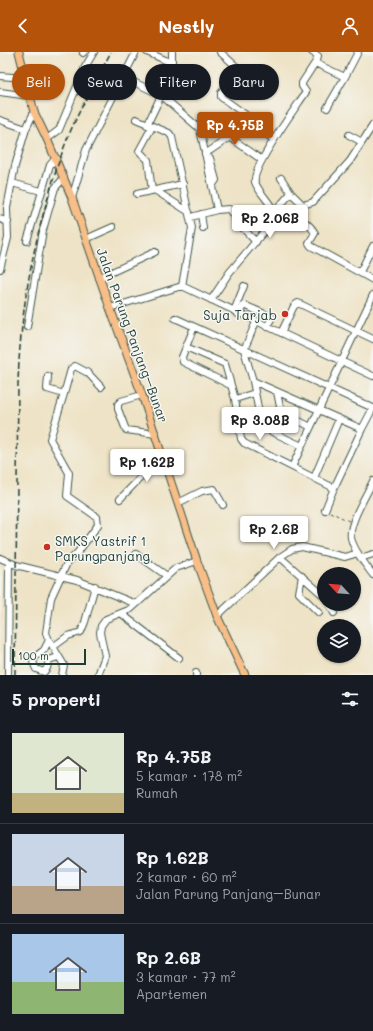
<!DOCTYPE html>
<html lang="id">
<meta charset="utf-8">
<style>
:root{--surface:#171b24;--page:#242831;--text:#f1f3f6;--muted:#9ea1a6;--line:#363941;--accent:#b45309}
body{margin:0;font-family:Mali,sans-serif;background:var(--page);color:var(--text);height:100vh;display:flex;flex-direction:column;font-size:15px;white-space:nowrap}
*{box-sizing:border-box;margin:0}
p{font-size:13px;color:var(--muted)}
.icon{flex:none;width:22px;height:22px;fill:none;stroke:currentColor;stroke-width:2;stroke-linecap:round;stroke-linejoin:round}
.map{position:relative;height:623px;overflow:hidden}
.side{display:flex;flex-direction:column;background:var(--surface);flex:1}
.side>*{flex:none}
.hud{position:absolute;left:12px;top:12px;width:349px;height:36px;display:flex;gap:8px}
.needle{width:26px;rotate:296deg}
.tools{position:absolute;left:317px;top:515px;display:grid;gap:8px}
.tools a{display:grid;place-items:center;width:44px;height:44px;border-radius:50%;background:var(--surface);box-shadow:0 1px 3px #0004;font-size:20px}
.scale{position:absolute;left:12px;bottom:10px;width:74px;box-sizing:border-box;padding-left:4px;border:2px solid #1f3d34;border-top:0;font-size:11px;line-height:14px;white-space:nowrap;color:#1f3d34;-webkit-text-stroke:3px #f6f6f2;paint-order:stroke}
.price{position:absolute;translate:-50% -34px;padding:0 9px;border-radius:4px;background:#fff;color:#222;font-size:13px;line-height:26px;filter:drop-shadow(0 1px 2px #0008)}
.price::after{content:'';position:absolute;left:50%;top:24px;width:12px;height:9px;margin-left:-6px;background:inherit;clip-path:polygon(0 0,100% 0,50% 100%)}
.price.on{background:var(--accent);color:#fff}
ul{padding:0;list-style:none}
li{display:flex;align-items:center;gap:12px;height:100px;padding:0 12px}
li+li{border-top:1px solid var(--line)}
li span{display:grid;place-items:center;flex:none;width:112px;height:80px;border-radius:0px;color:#555}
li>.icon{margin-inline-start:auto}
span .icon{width:48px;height:48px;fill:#fffc;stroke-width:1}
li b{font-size:17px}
h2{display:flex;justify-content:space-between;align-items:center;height:48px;padding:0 12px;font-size:17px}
.tag{padding:0 14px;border-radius:18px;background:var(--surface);box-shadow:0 1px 3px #0004;font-size:14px;line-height:36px}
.tag.on{background:var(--accent);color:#fff}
header{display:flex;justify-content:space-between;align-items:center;height:52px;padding:0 12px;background:var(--accent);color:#fff;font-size:18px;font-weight:800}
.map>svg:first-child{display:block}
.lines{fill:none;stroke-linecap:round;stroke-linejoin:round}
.minor-casing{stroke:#3e564a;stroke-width:8}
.major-casing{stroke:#3e564a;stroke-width:9}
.path{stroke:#3e564a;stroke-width:1;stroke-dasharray:3 3;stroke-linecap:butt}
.minor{stroke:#fff;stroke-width:6}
.major{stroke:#f7be88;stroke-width:7}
.rail{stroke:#1f3d34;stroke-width:1.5;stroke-dasharray:6 3;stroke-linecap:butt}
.poi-dot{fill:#c8321e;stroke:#f6f6f2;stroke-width:1.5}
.labels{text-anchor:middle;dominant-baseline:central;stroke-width:3;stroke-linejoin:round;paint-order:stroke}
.poi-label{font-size:13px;fill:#1f3d34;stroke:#f6f6f2;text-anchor:end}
.street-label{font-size:13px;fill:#1f3d34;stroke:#f6f6f2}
</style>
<header><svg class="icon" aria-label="back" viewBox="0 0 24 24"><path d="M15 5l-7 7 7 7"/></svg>Nestly<svg class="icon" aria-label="person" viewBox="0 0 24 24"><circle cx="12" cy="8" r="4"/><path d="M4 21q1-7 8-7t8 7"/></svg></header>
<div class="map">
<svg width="373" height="623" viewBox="0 0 373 623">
<rect width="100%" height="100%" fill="#f6f6f2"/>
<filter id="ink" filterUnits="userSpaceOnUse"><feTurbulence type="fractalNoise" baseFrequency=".025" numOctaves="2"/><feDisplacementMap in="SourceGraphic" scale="8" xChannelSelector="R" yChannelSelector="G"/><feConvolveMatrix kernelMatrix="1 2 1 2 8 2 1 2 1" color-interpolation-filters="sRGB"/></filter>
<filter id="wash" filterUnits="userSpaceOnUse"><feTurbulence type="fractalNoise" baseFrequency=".012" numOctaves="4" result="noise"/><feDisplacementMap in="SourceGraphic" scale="16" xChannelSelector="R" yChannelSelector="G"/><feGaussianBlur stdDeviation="0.9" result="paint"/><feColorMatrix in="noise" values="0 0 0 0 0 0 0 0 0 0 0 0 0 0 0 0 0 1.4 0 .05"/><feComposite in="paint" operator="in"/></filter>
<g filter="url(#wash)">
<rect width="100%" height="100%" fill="#eee3c6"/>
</g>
<g filter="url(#ink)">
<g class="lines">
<defs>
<path id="minor" d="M147 0 172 11
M220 0 238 16 221 41V45L254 69 265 81 274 88
M312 0 318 4 315 11
M83 1 84 0
M0 24 25 26
M123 25 161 43 200 77 217 158 191 165
M0 40 29 44
M161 43 172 11V0
M327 56 345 25
M136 67 169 81 172 85 192 176 182 234
M0 68 26 77
M147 73 159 48
M349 83 362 90
M231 86 262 108
M47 87 59 78 85 15 94 0
M205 102 254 69
M210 106 216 128 212 134
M281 126 291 141 303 153 313 150 350 109 373 73
M12 131 41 139
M152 139 148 108 139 99 152 75
M156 139 189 160
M137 142 183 132
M72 146 86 98 136 0
M272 156C289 161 305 165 315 181L309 191 311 194 373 228
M277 157 291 141
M217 158 229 157 237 170 256 190
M201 162 203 176
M0 167 8 170
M86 187 113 175
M27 189 50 113 56 106
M0 217 8 186 7 156 15 114 26 77 34 60
M360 220 373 194
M99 226 155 200
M211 248 229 221 267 176 270 170 272 156C268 148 258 139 255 130 251 116 297 54 306 40L302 34V31L315 11 345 25 358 0
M110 256 182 234 373 324
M234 259 244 234
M238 262 244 253 272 265 267 275
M175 266 373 356
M256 270 244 298 253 329 261 372 266 377 302 394
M27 275 43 178 55 136 64 126
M194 275 182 305 183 310 230 333
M281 281 294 254 298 251 373 287
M186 295 225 312 235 347 241 387 244 391 334 436 362 377
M48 324 47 337 64 342 71 317 75 314 88 321 101 335
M253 329 362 377 373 356
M277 340 281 360 311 375
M142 343 121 349 118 352V357L126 378 156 382
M235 347 255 341
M292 415 373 243
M314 426 339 367
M373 429C367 442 348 472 351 486 354 499 365 512 373 523
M120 447 162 403
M178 451 202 439 214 437 223 453
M325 458 334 436
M136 502 167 524
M280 505 324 544
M0 506 16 513 77 528 136 552
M361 506 373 502
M302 524 299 541 319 561
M329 552 334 561
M122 562 179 606
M217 564 280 505 292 497 302 495 345 505 358 501
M49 588 44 598 35 605 33 610 36 617 44 620 47 616 49 608 58 605
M53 595 68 584 81 580 85 570 95 534
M196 621V623
M8 623 9 510
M62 623 64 613 49 588 46 581 51 546 67 511 78 500 98 473 97 465 67 444 69 421 50 387 64 342
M98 623 105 604 100 581 101 574 106 567 131 557 176 516 197 509"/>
<path id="major" d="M19 0 34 60 47 87 72 146 110 256 142 343 197 509 217 564 245 623"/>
</defs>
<use href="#minor" class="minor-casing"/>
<use href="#major" class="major-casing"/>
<path class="path" d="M330 460 349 469"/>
<use href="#minor" class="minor"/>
<use href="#major" class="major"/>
<path class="rail" d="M15 623 18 333C20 253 36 176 62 101 74 66 94 32 111 0"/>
</g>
</g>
<g class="poi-dot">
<circle cx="285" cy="262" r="4"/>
<circle cx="47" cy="495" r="4"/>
</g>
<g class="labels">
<g class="poi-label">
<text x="277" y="262">Suja Tarjab</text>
<text x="55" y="488" text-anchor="start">SMKS Yastrif 1<tspan x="55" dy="15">Parungpanjang</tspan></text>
</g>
<g class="street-label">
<text transform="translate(133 283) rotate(70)">Jalan Parung Panjang–Bunar</text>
</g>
</g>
</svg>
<div class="tools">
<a><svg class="needle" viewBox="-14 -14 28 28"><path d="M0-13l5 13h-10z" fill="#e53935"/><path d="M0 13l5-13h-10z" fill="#9ea1a6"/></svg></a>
<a><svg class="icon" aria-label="layers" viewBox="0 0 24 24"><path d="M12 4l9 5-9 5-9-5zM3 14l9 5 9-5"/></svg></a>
</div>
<div class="scale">100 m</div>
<b class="price on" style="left:235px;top:94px">Rp 4.75B</b>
<b class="price" style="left:270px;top:187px">Rp 2.06B</b>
<b class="price" style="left:260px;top:389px">Rp 3.08B</b>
<b class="price" style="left:147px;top:431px">Rp 1.62B</b>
<b class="price" style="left:274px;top:498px">Rp 2.6B</b>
<div class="hud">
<a class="tag on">Beli</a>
<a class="tag">Sewa</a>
<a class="tag">Filter</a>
<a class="tag">Baru</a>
</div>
</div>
<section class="side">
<h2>5 properti<svg class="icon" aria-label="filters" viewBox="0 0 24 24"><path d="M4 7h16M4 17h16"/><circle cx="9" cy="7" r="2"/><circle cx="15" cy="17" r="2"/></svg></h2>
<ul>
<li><span style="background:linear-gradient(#dfe7d0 75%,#c2b280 0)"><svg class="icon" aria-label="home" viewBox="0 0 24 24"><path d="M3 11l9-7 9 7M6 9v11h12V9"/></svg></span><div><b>Rp 4.75B</b><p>5 kamar · 178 m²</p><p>Rumah</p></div></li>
<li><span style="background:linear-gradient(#c9d6e8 65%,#b9a48a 0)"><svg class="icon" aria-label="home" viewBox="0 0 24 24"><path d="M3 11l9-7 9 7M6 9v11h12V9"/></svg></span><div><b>Rp 1.62B</b><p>2 kamar · 60 m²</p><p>Jalan Parung Panjang–Bunar</p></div></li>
<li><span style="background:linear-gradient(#a9c7e8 60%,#8fb573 0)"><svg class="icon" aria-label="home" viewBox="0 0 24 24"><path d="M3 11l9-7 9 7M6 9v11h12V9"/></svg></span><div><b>Rp 2.6B</b><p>3 kamar · 77 m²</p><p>Apartemen</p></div></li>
</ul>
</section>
